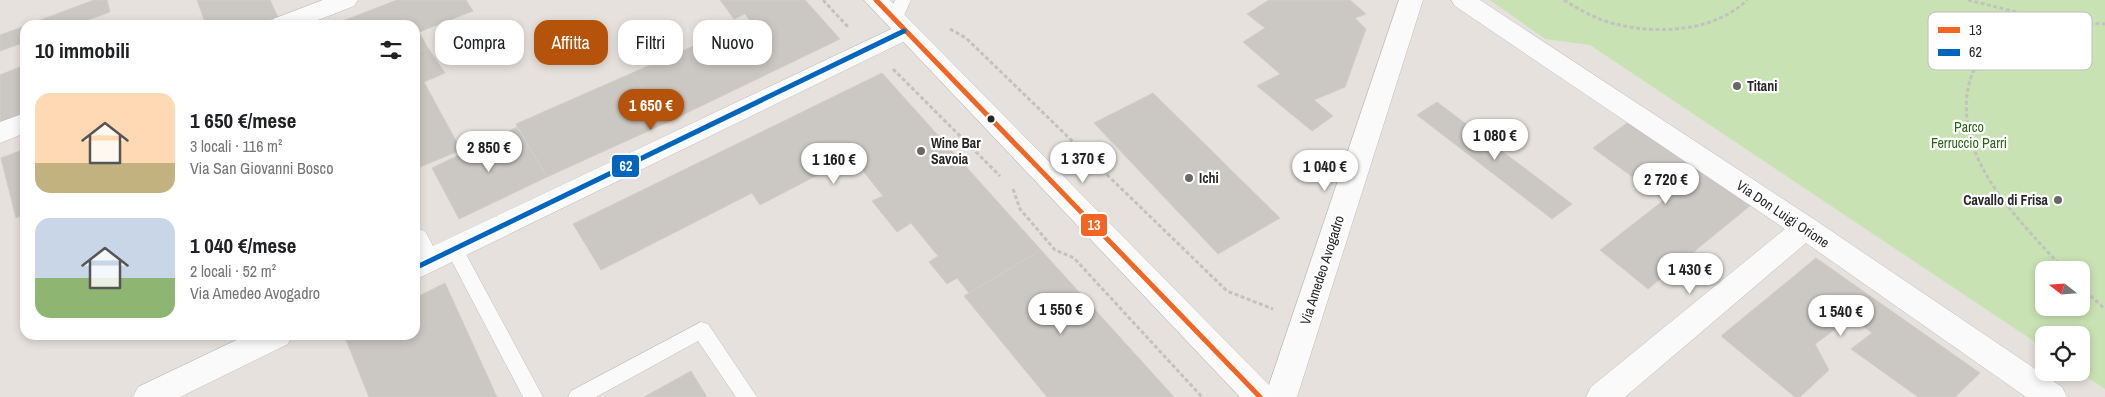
<!DOCTYPE html>
<html lang="it">
<meta charset="utf-8">
<style>
:root{--surface:#fff;--page:#f2f2f2;--text:#202124;--muted:#757577;--accent:#b45309}
body{margin:0;font-family:"Archivo Narrow",sans-serif;background:var(--page);color:var(--text);height:100vh;display:flex;flex-direction:column;font-size:19px;white-space:nowrap}
*{box-sizing:border-box;margin:0}
p{font-size:16px;color:var(--muted)}
.icon{flex:none;width:28px;height:28px;fill:none;stroke:currentColor;stroke-width:2;stroke-linecap:round;stroke-linejoin:round}
.map{position:relative;flex:1;overflow:hidden}
.side{position:absolute;left:20px;top:20px;width:400px;height:320px;display:flex;flex-direction:column;background:var(--surface);border-radius:15px;box-shadow:0 2px 8px #0003}
.side>*{flex:none}
.banner{position:absolute;left:435px;top:20px;width:475px;height:45px;display:flex;gap:10px}
.needle{width:32px;rotate:287deg}
.controls{position:absolute;left:2035px;top:261px;display:grid;gap:10px}
.controls a{display:grid;place-items:center;width:55px;height:55px;border-radius:10px;background:var(--surface);box-shadow:0 2px 8px #0003;font-size:25px}
.price{position:absolute;translate:-50% -42px;padding:0 11px;border-radius:18px;background:#fff;color:#222;font-size:16px;line-height:32px;filter:drop-shadow(0 1px 2px #0008)}
.price::after{content:'';position:absolute;left:50%;top:30px;width:15px;height:11px;margin-left:-8px;background:inherit;clip-path:polygon(0 0,100% 0,50% 100%)}
.price.current{background:var(--accent);color:#fff}
ul{padding:0;list-style:none}
li{display:flex;align-items:center;gap:15px;height:125px;padding:0 15px}
li span{display:grid;place-items:center;flex:none;width:140px;height:100px;border-radius:15px;color:#555}
li>.icon{margin-inline-start:auto}
span .icon{width:60px;height:60px;fill:#fffc;stroke-width:1}
li b{font-size:21px}
h2{display:flex;justify-content:space-between;align-items:center;height:60px;padding:0 15px;font-size:21px}
.pill{padding:0 18px;border-radius:15px;background:var(--surface);box-shadow:0 2px 8px #0003;font-size:18px;line-height:45px}
.pill.current{background:var(--accent);color:#fff}
.map>svg:first-child{display:block}
.green{fill:#c9e2b3;fill-rule:evenodd}
.building{fill:#cbc7c3;stroke:#d1cdc8}
.lines{fill:none;stroke-linecap:round;stroke-linejoin:round}
.service-casing{stroke:#bfbdbe;stroke-width:1}
.minor-casing{stroke:#bfbdbe;stroke-width:1}
.secondary-casing{stroke:#bfbdbe;stroke-width:1}
.path{stroke:#c2c2c1;stroke-width:3;stroke-dasharray:4 2.5;stroke-linecap:butt}
.service{fill:#fbfafa;fill-rule:evenodd}
.minor{fill:#fbfafa;fill-rule:evenodd}
.secondary{fill:#fbfafa;fill-rule:evenodd}
.bus-1-casing{stroke:#fff;stroke-width:9}
.bus-2-casing{stroke:#fff;stroke-width:9}
.bus-1{stroke:#f26522;stroke-width:5}
.bus-2{stroke:#0065bd;stroke-width:5}
.poi-dot{fill:#6a6866;stroke:#fff;stroke-width:2}
.bus-dot{fill:#272727;stroke:#fff;stroke-width:2}
.labels{text-anchor:middle;dominant-baseline:central;stroke-width:4.5;stroke-linejoin:round;paint-order:stroke}
.poi-label{font-size:14px;font-weight:bold;fill:#272727;stroke:#fff;text-anchor:start}
.park-label{font-size:14px;fill:#2a6417;stroke:#fff}
.street-label{font-size:14px;fill:#272727;stroke:#fff}
.key{fill:#fff;stroke:#bebebe;stroke-width:1}
.key-label{font-size:14px;fill:#272727}
.line-badge{stroke:#fff;stroke-width:2}
.badge-label{font-size:14px;text-anchor:middle;font-weight:bold;fill:#fff}
</style>
<div class="map">
<svg width="2105" height="397" viewBox="0 0 2105 397">
<rect width="100%" height="100%" fill="#e6e1dc"/>
<path class="green" d="M1490 0H2105V389L2081 373V335H2044V348L1590 45 1545 39ZM2044 270H2081V308H2044Z"/>
<path class="building" d="M94 0H107L110 12 74 25H27Z
M197 0H270L278 17 255 25H206Z
M397 0H466L473 11 419 32 428 48 415 53V25H342L340 22Z
M720 0H805L840 39 668 122 632 73 721 34 730 43 757 30 745 14 734 19Z
M1269 0H1350L1366 14 1355 18 1366 29 1345 87 1314 100 1333 116 1312 131 1257 86 1280 74 1243 42 1265 28 1247 14Z
M25 26V42L0 51V35Z
M428 48 445 73 424 82 461 150 415 169V53Z
M25 65V113L0 123V75Z
M632 73 668 122 547 177 516 124Z
M882 73 1041 250 969 293 957 278 947 284 929 262 938 256 911 223 897 232 872 201 883 196 852 157 760 205 752 193 601 270 573 224Z
M1153 93 1280 218 1218 254 1094 123Z
M1437 102 1572 204 1552 219 1417 115Z
M1631 120 1751 205 1648 289 1600 250 1664 200 1593 148Z
M517 127 547 177 459 219 432 168Z
M25 149V214L16 218 1 158Z
M1041 250 1174 397H1047L964 296Z
M1816 258 1980 373 1955 397H1918L1851 349 1872 333 1852 317 1815 344 1829 370 1800 397H1795L1721 336Z
M445 283 497 397H369L344 335H415V298Z
M691 371 707 397H644Z"/>
<g class="lines">
<defs>
<path id="service" d="M895 0H911L900 24H890L887 20Z
M455 243 461 245 543 397H523L446 250 449 245Z
M701 322 708 324 757 397H736L698 341 596 397H568L571 391Z"/>
<path id="minor" d="M323 0H358L354 6 305 25H270L273 19Z
M1399 0H1423L1297 397H1265Z
M1451 0H1480L1815 220 2062 387 2067 397H2026L1806 243 1625 397H1586L1591 387 1785 229 1455 6Z
M904 23 913 25 916 31 913 37 415 280V228L425 231 433 246Z
M25 113V133L0 143V122Z
M247 335H292L288 344 180 397H133L138 387Z"/>
<path id="secondary" d="M864 0H890L1271 387 1276 397H1240Z"/>
</defs>
<use href="#service" class="service-casing"/>
<use href="#minor" class="minor-casing"/>
<use href="#secondary" class="secondary-casing"/>
<path class="path" d="M823 0 848 27
M1564 0C1580 10 1597 20 1616 24 1658 35 1716 31 1747 0
M1968 0 2053 21 2105 24
M2053 21C2042 23 2030 23 2019 27 1956 56 1955 122 1987 176 2005 207 2040 244 2065 270
M950 29 966 38 1227 291 1273 309
M893 69 1000 176
M1013 189 1020 209 1055 250 1074 258 1202 397
M2081 287 2105 309"/>
<use href="#service" class="service"/>
<use href="#minor" class="minor"/>
<use href="#secondary" class="secondary"/>
<defs>
<path id="bus-1" d="M876 0 1260 397"/>
<path id="bus-2" d="M415 268 904 31"/>
</defs>
<use href="#bus-1" class="bus-1-casing"/>
<use href="#bus-2" class="bus-2-casing"/>
<use href="#bus-1" class="bus-1"/>
<use href="#bus-2" class="bus-2"/>
</g>
<g class="poi-dot">
<circle cx="1737" cy="86" r="5"/>
<circle cx="921" cy="151" r="5"/>
<circle cx="1189" cy="178" r="5"/>
<circle cx="2058" cy="200" r="5"/>
</g>
<circle class="bus-dot" cx="991" cy="119" r="4.5"/>
<g class="labels">
<g class="poi-label">
<text x="1747" y="86">Titani</text>
<text x="931" y="143">Wine Bar<tspan x="931" dy="16">Savoia</tspan></text>
<text x="1199" y="178">Ichi</text>
<text x="2048" y="200" text-anchor="end">Cavallo di Frisa</text>
</g>
<g class="park-label">
<text x="1969" y="127">Parco<tspan x="1969" dy="16">Ferruccio Parri</tspan></text>
</g>
<g class="street-label">
<text transform="translate(1783 214) rotate(34)">Via Don Luigi Orione</text>
<text transform="translate(1322 270) rotate(-72)">Via Amedeo Avogadro</text>
</g>
</g>
<rect x="1928" y="12" width="164" height="58" rx="8" class="key"/>
<rect x="1938" y="27" width="22" height="6" fill="#f26522"/>
<rect x="1938" y="49" width="22" height="7" fill="#0065bd"/>
<g class="key-label">
<text x="1969" y="35">13</text>
<text x="1969" y="57">62</text>
</g>
<g class="line-badge">
<rect x="611" y="154" width="29" height="24" rx="5" fill="#0065bd"/>
<rect x="1080" y="213" width="28" height="24" rx="5" fill="#f26522"/>
</g>
<g class="badge-label">
<text x="626" y="171">62</text>
<text x="1094" y="230">13</text>
</g>
</svg>
<div class="controls">
<a><svg class="needle" viewBox="-14 -14 28 28"><path d="M0-13l5 13h-10z" fill="#e53935"/><path d="M0 13l5-13h-10z" fill="#757577"/></svg></a>
<a><svg class="icon" aria-label="locate" viewBox="0 0 24 24"><circle cx="12" cy="12" r="6"/><path d="M12 2v4M12 18v4M2 12h4M18 12h4"/></svg></a>
</div>
<b class="price current" style="left:651px;top:131px">1 650 €</b>
<b class="price" style="left:1495px;top:161px">1 080 €</b>
<b class="price" style="left:489px;top:173px">2 850 €</b>
<b class="price" style="left:1083px;top:184px">1 370 €</b>
<b class="price" style="left:834px;top:185px">1 160 €</b>
<b class="price" style="left:1325px;top:192px">1 040 €</b>
<b class="price" style="left:1666px;top:205px">2 720 €</b>
<b class="price" style="left:1690px;top:295px">1 430 €</b>
<b class="price" style="left:1061px;top:335px">1 550 €</b>
<b class="price" style="left:1841px;top:337px">1 540 €</b>
<div class="banner">
<a class="pill">Compra</a>
<a class="pill current">Affitta</a>
<a class="pill">Filtri</a>
<a class="pill">Nuovo</a>
</div>
<section class="side">
<h2>10 immobili<svg class="icon" aria-label="filters" viewBox="0 0 24 24"><path d="M4 7h16M4 17h16"/><circle cx="9" cy="7" r="2"/><circle cx="15" cy="17" r="2"/></svg></h2>
<ul>
<li><span style="background:linear-gradient(#ffd9b3 70%,#c2b280 0)"><svg class="icon" aria-label="home" viewBox="0 0 24 24"><path d="M3 11l9-7 9 7M6 9v11h12V9"/></svg></span><div><b>1 650 €/mese</b><p>3 locali · 116 m²</p><p>Via San Giovanni Bosco</p></div></li>
<li><span style="background:linear-gradient(#c9d6e8 60%,#8fb573 0)"><svg class="icon" aria-label="home" viewBox="0 0 24 24"><path d="M3 11l9-7 9 7M6 9v11h12V9"/></svg></span><div><b>1 040 €/mese</b><p>2 locali · 52 m²</p><p>Via Amedeo Avogadro</p></div></li>
</ul>
</section>
</div>
